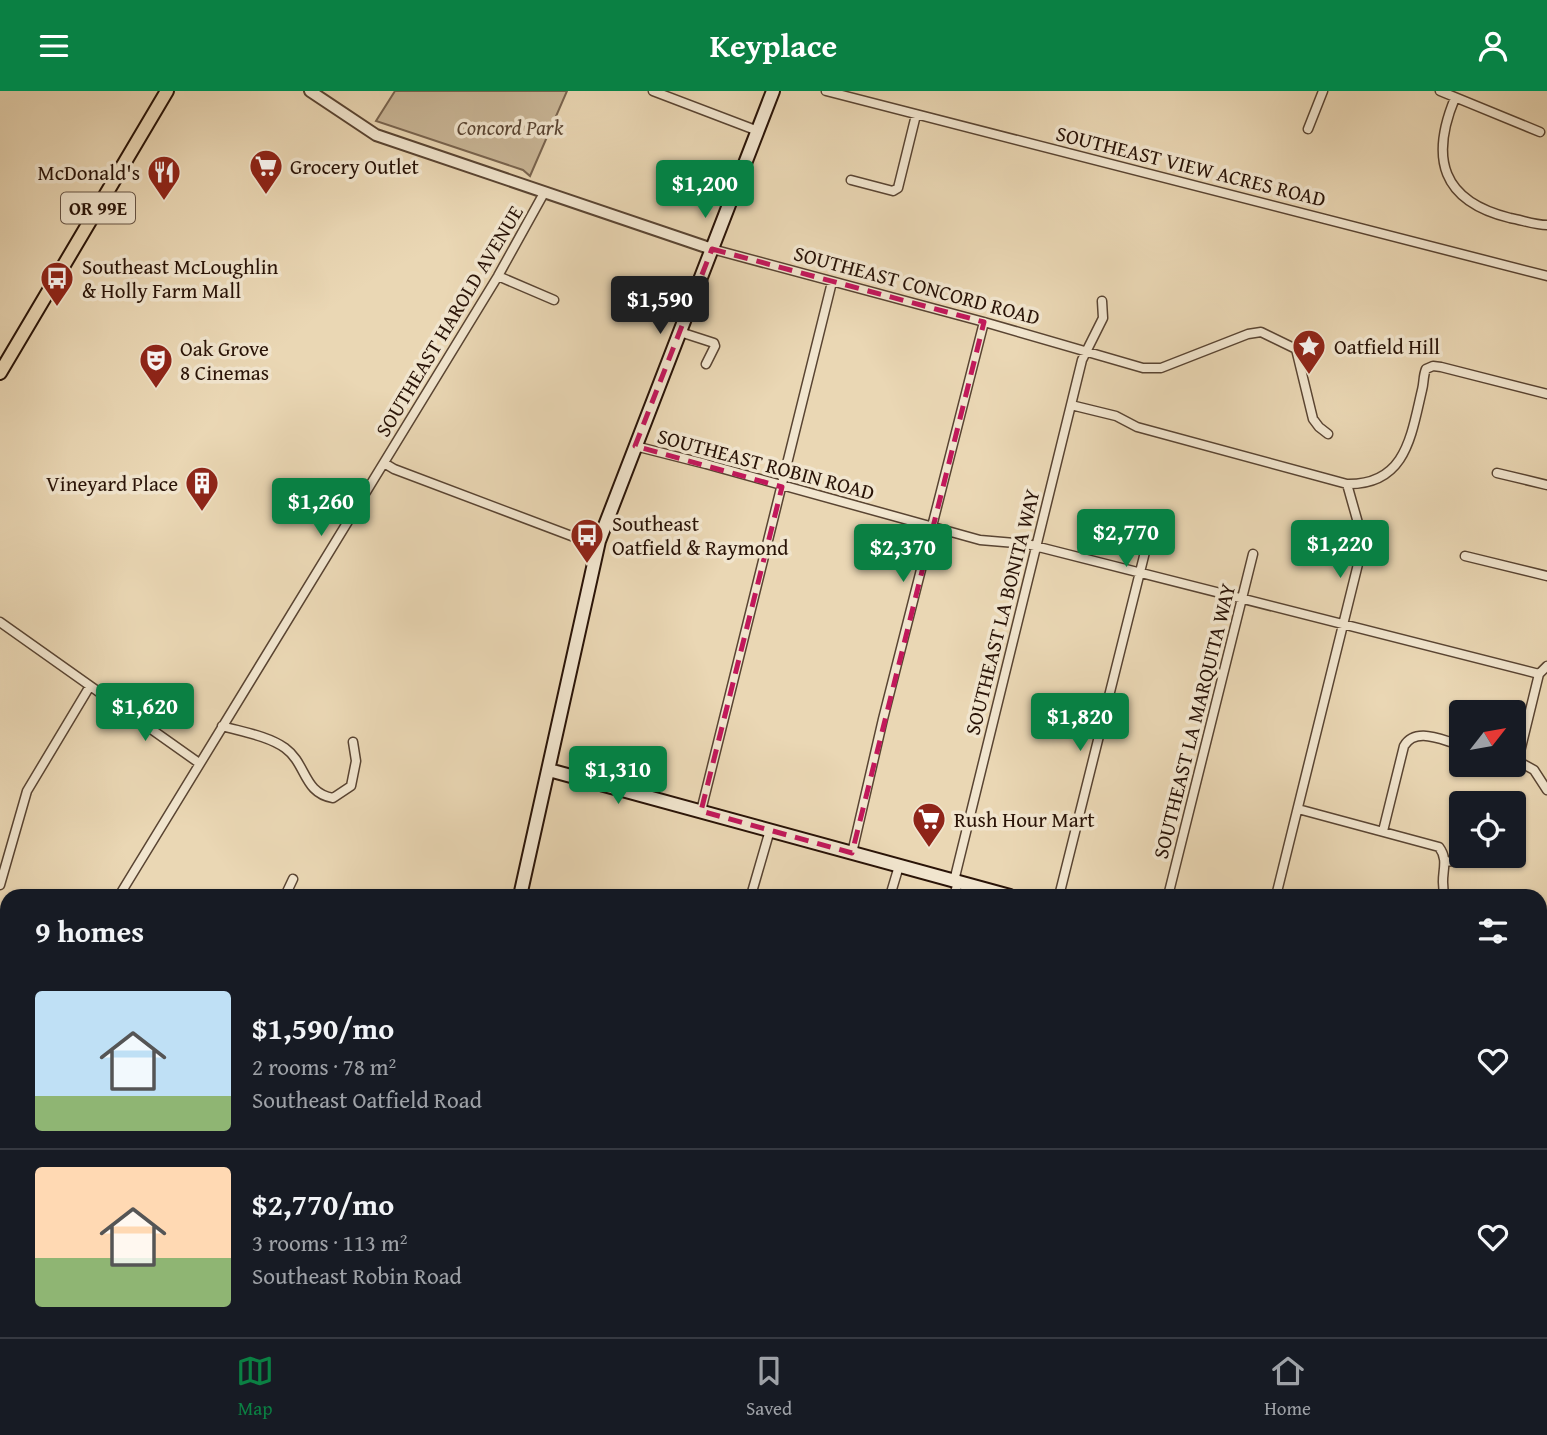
<!DOCTYPE html>
<meta charset="utf-8">
<style>
:root{--surface:#171b24;--page:#242831;--text:#f1f3f6;--muted:#9ea1a6;--line:#363941;--accent:#0b8043}
body{margin:0;font-family:"Gentium Book Plus",serif;background:var(--page);color:var(--text);height:100vh;display:flex;flex-direction:column;font-size:26px;white-space:nowrap}
*{box-sizing:border-box;margin:0}
p{font-size:23px;color:var(--muted)}
.icon{flex:none;width:38px;height:38px;fill:none;stroke:currentColor;stroke-width:2;stroke-linecap:round;stroke-linejoin:round}
.map{position:relative;flex:1;overflow:hidden}
.panel{position:absolute;left:0px;top:798px;width:1547px;height:448px;display:flex;flex-direction:column;background:var(--surface);border-radius:21px 21px 0 0;box-shadow:0 2px 5px #0004}
.panel>*{flex:none}
.needle{width:46px;rotate:59deg}
.buttons{position:absolute;left:1449px;top:609px;display:grid;gap:14px}
.buttons a{display:grid;place-items:center;width:77px;height:77px;border-radius:7px;background:var(--surface);box-shadow:0 2px 5px #0004;font-size:35px}
.price{position:absolute;translate:-50% -60px;padding:0 16px;border-radius:7px;background:var(--accent);color:#fff;font-size:23px;line-height:46px;filter:drop-shadow(0 2px 4px #0008)}
.price::after{content:'';position:absolute;left:50%;top:42px;width:21px;height:16px;margin-left:-10px;background:inherit;clip-path:polygon(0 0,100% 0,50% 100%)}
.price.active{background:#222;color:#fff}
ul{padding:0;list-style:none}
li{display:flex;align-items:center;gap:21px;height:175px;padding:0 35px}
li+li{border-top:2px solid var(--line)}
li span{display:grid;place-items:center;flex:none;width:196px;height:140px;border-radius:7px;color:#555}
li>.icon{margin-inline-start:auto}
span .icon{width:84px;height:84px;fill:#fffc;stroke-width:1}
li b{font-size:30px}
h2{display:flex;justify-content:space-between;align-items:center;height:84px;padding:0 35px;font-size:30px}
header{display:flex;justify-content:space-between;align-items:center;height:91px;padding:0 35px;background:var(--accent);color:#fff;font-size:32px;font-weight:700}
.dock{display:flex;justify-content:space-around;align-items:center;height:98px;border-top:2px solid var(--line);background:var(--surface);font-size:19px;color:var(--muted)}
.dock a{display:grid;justify-items:center;gap:4px}
.dock .active{color:var(--accent)}
.map>svg:first-child{display:block}
.green{fill:#c9b697;stroke:#79644f;stroke-width:2}
.lines{fill:none;stroke-linecap:round;stroke-linejoin:round}
.minor-casing{stroke:#594432;stroke-width:11}
.tertiary-casing{stroke:#594432;stroke-width:14}
.secondary-casing{stroke:#291307;stroke-width:16}
.primary-casing{stroke:#291307;stroke-width:16}
.minor{stroke:#f1e5ce;stroke-width:8}
.tertiary{stroke:#f1e5ce;stroke-width:10}
.secondary{stroke:#f1e5ce;stroke-width:12}
.primary{stroke:#ead7b4;stroke-width:12}
.marked{fill:none;stroke:#c2185b;stroke-width:5;stroke-dasharray:14 9;stroke-linejoin:round}
.labels{text-anchor:middle;dominant-baseline:central;stroke-width:7;stroke-linejoin:round;paint-order:stroke}
.shield{fill:#f1e5ce;stroke:#655243;stroke-width:2}
.shield-label{font-size:19px;font-weight:bold;fill:#291307}
.park-label{font-size:21px;font-style:italic;fill:#594432;stroke:#f1e5ce}
.poi-label{font-size:21px;fill:#291307;stroke:#f1e5ce;text-anchor:start}
.street-label{font-size:21px;fill:#291307;stroke:#f1e5ce}
</style>
<header><svg class="icon" aria-label="menu" viewBox="0 0 24 24"><path d="M4 6h16M4 12h16M4 18h16"/></svg>Keyplace<svg class="icon" aria-label="person" viewBox="0 0 24 24"><circle cx="12" cy="8" r="4"/><path d="M4 21q1-7 8-7t8 7"/></svg></header>
<div class="map">
<svg width="1547" height="1246" viewBox="0 0 1547 1246">
<rect width="100%" height="100%" fill="#ead7b4"/>
<filter id="stains"><feTurbulence type="fractalNoise" baseFrequency=".00286" numOctaves="4"/><feColorMatrix values="0 0 0 0 .2 0 0 0 0 .09 0 0 0 0 .02 0 0 0 .5 -.17"/></filter>
<radialGradient id="worn" r=".72"><stop offset=".6" stop-color="#630" stop-opacity="0"/><stop offset="1" stop-color="#630" stop-opacity=".3"/></radialGradient>
<path class="green" d="M395 0H567L530 85 523 79 376 30Z
M536 1239H685L679 1246H540Z"/>
<g class="lines">
<defs>
<path id="minor" d="M653 0 758 40
M826 0 1547 185
M1440 0 1540 41
M1455 7C1430 67 1441 110 1510 127 1522 129 1535 134 1547 134
M1308 38 1323 0
M851 89 893 100 898 97 916 24
M712 158 984 231 1143 277H1161L1248 243 1261 241 1296 258 1313 328 1319 336 1328 343
M498 185 554 209
M680 241 714 252 715 255 706 273
M1071 314 1116 325 1137 336 1347 393C1406 394 1411 345 1422 299 1424 292 1423 285 1426 278L1433 275 1441 276 1547 303
M635 355 706 373 980 449 1027 453 1539 583
M384 372 394 378 598 455
M1497 382 1547 394
M1465 465 1547 485
M0 531 199 672
M222 635C243 641 268 645 285 657 307 673 303 702 333 707L351 695 356 670 353 651
M1514 668 1534 679 1547 699
M1518 669 1539 583 1547 575
M1298 718 1439 756C1451 772 1438 785 1445 805
M701 720 832 191
M1383 740 1404 655C1416 635 1443 650 1461 654
M852 762 883 628 984 231
M1445 771 1490 765
M954 790 1082 269 1103 227 1102 210
M0 794 27 700 90 595
M752 801 770 739
M119 805 498 185 544 102
M285 805 293 788
M890 805 899 775
M954 805 958 791
M1059 805 1151 437
M1168 805 1253 463
M1276 805 1359 469 1360 439 1347 393
M1540 848 1547 846
M0 970 7 971
M0 997 7 985
M0 1067 7 1069
M1540 1098 1547 1100
M0 1122 7 1124
M0 1182 7 1185
M0 1212 7 1216
M454 1239 480 1246
M971 1239 998 1246
M1157 1239 1160 1246
M341 1240V1239
M163 1246 165 1239
M1039 1246 1040 1239
M1296 1246 1298 1239
M1404 1246 1405 1239
M1479 1246 1484 1239"/>
<path id="tertiary" d="M310 0 376 44 712 158"/>
<path id="secondary" d="M549 679 1010 805
M520 805 599 450 773 0
M1540 944 1547 946
M404 1246 407 1239"/>
<path id="primary" d="M0 282 167 0"/>
</defs>
<use href="#minor" class="minor-casing"/>
<use href="#tertiary" class="tertiary-casing"/>
<use href="#secondary" class="secondary-casing"/>
<use href="#primary" class="primary-casing"/>
<use href="#minor" class="minor"/>
<use href="#tertiary" class="tertiary"/>
<use href="#secondary" class="secondary"/>
<use href="#primary" class="primary"/>
</g>
<path class="marked" d="M712 158 984 231 852 762 701 720 782 396 635 355Z"/>
<defs>
<symbol id="supermarket-pin" viewBox="-11 -11 22 30"><path d="M0 17L-7.5 6A9.5 9.5 0 1 1 7.5 6Z" fill="#8f2418" stroke="#f1e5ce"/><path d="M-6-5.5h2.5l.6 2H6L4.5 2H-2.5L-4.4-4H-6ZM-1.5 3.2a1.3 1.3 0 1 0 .1 0ZM3 3.2a1.3 1.3 0 1 0 .1 0Z" fill="#fff"/></symbol>
<symbol id="restaurant-pin" viewBox="-11 -11 22 30"><path d="M0 17L-7.5 6A9.5 9.5 0 1 1 7.5 6Z" fill="#8f2418" stroke="#f1e5ce"/><path d="M-5-6h1v4h1v-4h1v4h1v-4h1v5L-1.5 .5V6h-2V.5L-5-1ZM5-6V6H3V1.5H1.5Q1.5-4 5-6Z" fill="#fff"/></symbol>
<symbol id="bus-pin" viewBox="-11 -11 22 30"><path d="M0 17L-7.5 6A9.5 9.5 0 1 1 7.5 6Z" fill="#8f2418" stroke="#f1e5ce"/><path d="M-5-6H5V4H4V6H2V4H-2V6H-4V4H-5ZM-3.5-4V0h7V-4ZM-3.5 1.2v1.5H-2V1.2ZM2 1.2v1.5H3.5V1.2Z" fill="#fff"/></symbol>
<symbol id="sight-pin" viewBox="-11 -11 22 30"><path d="M0 17L-7.5 6A9.5 9.5 0 1 1 7.5 6Z" fill="#8f2418" stroke="#f1e5ce"/><path d="M0-6L1.8-2.2L6-1.7L2.9 1.2L3.7 5.4L0 3.3L-3.7 5.4L-2.9 1.2L-6-1.7L-1.8-2.2Z" fill="#fff"/></symbol>
<symbol id="theatre-pin" viewBox="-11 -11 22 30"><path d="M0 17L-7.5 6A9.5 9.5 0 1 1 7.5 6Z" fill="#8f2418" stroke="#f1e5ce"/><path d="M-5-5.5Q0-4 5-5.5V0Q5 5 0 6Q-5 5-5 0ZM-3.3-2.5H-1v1.5H-3.3ZM1-2.5H3.3v1.5H1ZM-2.8 1Q0 5.5 2.8 1Z" fill="#fff"/></symbol>
<symbol id="building-pin" viewBox="-11 -11 22 30"><path d="M0 17L-7.5 6A9.5 9.5 0 1 1 7.5 6Z" fill="#8f2418" stroke="#f1e5ce"/><path d="M-4-6H4V6H1V3H-1V6H-4ZM-2.5-4.3h1.7v1.8h-1.7ZM.8-4.3h1.7v1.8H.8ZM-2.5-1h1.7V.8h-1.7ZM.8-1h1.7V.8H.8Z" fill="#fff"/></symbol>
</defs>
<g fill-rule="evenodd">
<use href="#supermarket-pin" x="247" y="56" width="38" height="52"/>
<use href="#restaurant-pin" x="145" y="62" width="38" height="52"/>
<use href="#bus-pin" x="38" y="168" width="38" height="52"/>
<use href="#sight-pin" x="1290" y="236" width="38" height="52"/>
<use href="#theatre-pin" x="137" y="250" width="38" height="52"/>
<use href="#building-pin" x="183" y="373" width="38" height="52"/>
<use href="#bus-pin" x="568" y="425" width="38" height="52"/>
<use href="#supermarket-pin" x="910" y="709" width="38" height="52"/>
</g>
<g class="labels">
<rect class="shield" x="61" y="101.5" width="74" height="31" rx="5"/>
<g class="shield-label">
<text x="98" y="117">OR 99E</text>
</g>
<g class="park-label">
<text x="510" y="36">Concord Park</text>
</g>
<g class="poi-label">
<text x="290" y="75">Grocery Outlet</text>
<text x="140" y="81" text-anchor="end">McDonald's</text>
<text x="82" y="175">Southeast McLoughlin<tspan x="82" dy="24">&amp; Holly Farm Mall</tspan></text>
<text x="1334" y="255">Oatfield Hill</text>
<text x="180" y="257">Oak Grove<tspan x="180" dy="24">8 Cinemas</tspan></text>
<text x="178" y="392" text-anchor="end">Vineyard Place</text>
<text x="612" y="432">Southeast<tspan x="612" dy="24">Oatfield &amp; Raymond</tspan></text>
<text x="954" y="728">Rush Hour Mart</text>
</g>
<g class="street-label">
<text transform="translate(1191 75) rotate(14)">SOUTHEAST VIEW ACRES ROAD</text>
<text transform="translate(917 194) rotate(15)">SOUTHEAST CONCORD ROAD</text>
<text transform="translate(449 230) rotate(-59)">SOUTHEAST HAROLD AVENUE</text>
<text transform="translate(766 373) rotate(15)">SOUTHEAST ROBIN ROAD</text>
<text transform="translate(1002 521) rotate(-76)">SOUTHEAST LA BONITA WAY</text>
<text transform="translate(1194 630) rotate(-76)">SOUTHEAST LA MARQUITA WAY</text>
</g>
</g>
<rect width="100%" height="100%" filter="url(#stains)"/>
<rect width="100%" height="100%" fill="url(#worn)"/>
</svg>
<div class="buttons">
<a><svg class="needle" viewBox="-14 -14 28 28"><path d="M0-13l5 13h-10z" fill="#e53935"/><path d="M0 13l5-13h-10z" fill="#9ea1a6"/></svg></a>
<a><svg class="icon" aria-label="locate" viewBox="0 0 24 24"><circle cx="12" cy="12" r="6"/><path d="M12 2v4M12 18v4M2 12h4M18 12h4"/></svg></a>
</div>
<b class="price" style="left:705px;top:129px">$1,200</b>
<b class="price active" style="left:660px;top:245px">$1,590</b>
<b class="price" style="left:321px;top:447px">$1,260</b>
<b class="price" style="left:1126px;top:478px">$2,770</b>
<b class="price" style="left:1340px;top:489px">$1,220</b>
<b class="price" style="left:903px;top:493px">$2,370</b>
<b class="price" style="left:145px;top:652px">$1,620</b>
<b class="price" style="left:1080px;top:662px">$1,820</b>
<b class="price" style="left:618px;top:715px">$1,310</b>
<section class="panel">
<h2>9 homes<svg class="icon" aria-label="filters" viewBox="0 0 24 24"><path d="M4 7h16M4 17h16"/><circle cx="9" cy="7" r="2"/><circle cx="15" cy="17" r="2"/></svg></h2>
<ul>
<li><span style="background:linear-gradient(#bfe0f5 75%,#8fb573 0)"><svg class="icon" aria-label="home" viewBox="0 0 24 24"><path d="M3 11l9-7 9 7M6 9v11h12V9"/></svg></span><div><b>$1,590/mo</b><p>2 rooms · 78 m²</p><p>Southeast Oatfield Road</p></div><svg class="icon" aria-label="heart" viewBox="0 0 24 24"><path d="M12 20l-8-8c-3-5 5-10 8-4 3-6 11-1 8 4z"/></svg></li>
<li><span style="background:linear-gradient(#ffd9b3 65%,#8fb573 0)"><svg class="icon" aria-label="home" viewBox="0 0 24 24"><path d="M3 11l9-7 9 7M6 9v11h12V9"/></svg></span><div><b>$2,770/mo</b><p>3 rooms · 113 m²</p><p>Southeast Robin Road</p></div><svg class="icon" aria-label="heart" viewBox="0 0 24 24"><path d="M12 20l-8-8c-3-5 5-10 8-4 3-6 11-1 8 4z"/></svg></li>
</ul>
</section>
</div>
<nav class="dock">
<a class="active"><svg class="icon" aria-label="map" viewBox="0 0 24 24"><path d="M3 6l6-2 6 2 6-2v14l-6 2-6-2-6 2zM9 4v14M15 6v14"/></svg>Map</a>
<a><svg class="icon" aria-label="saved" viewBox="0 0 24 24"><path d="M7 4h10v16l-5-4-5 4z"/></svg>Saved</a>
<a><svg class="icon" aria-label="home" viewBox="0 0 24 24"><path d="M3 11l9-7 9 7M6 9v11h12V9"/></svg>Home</a>
</nav>
